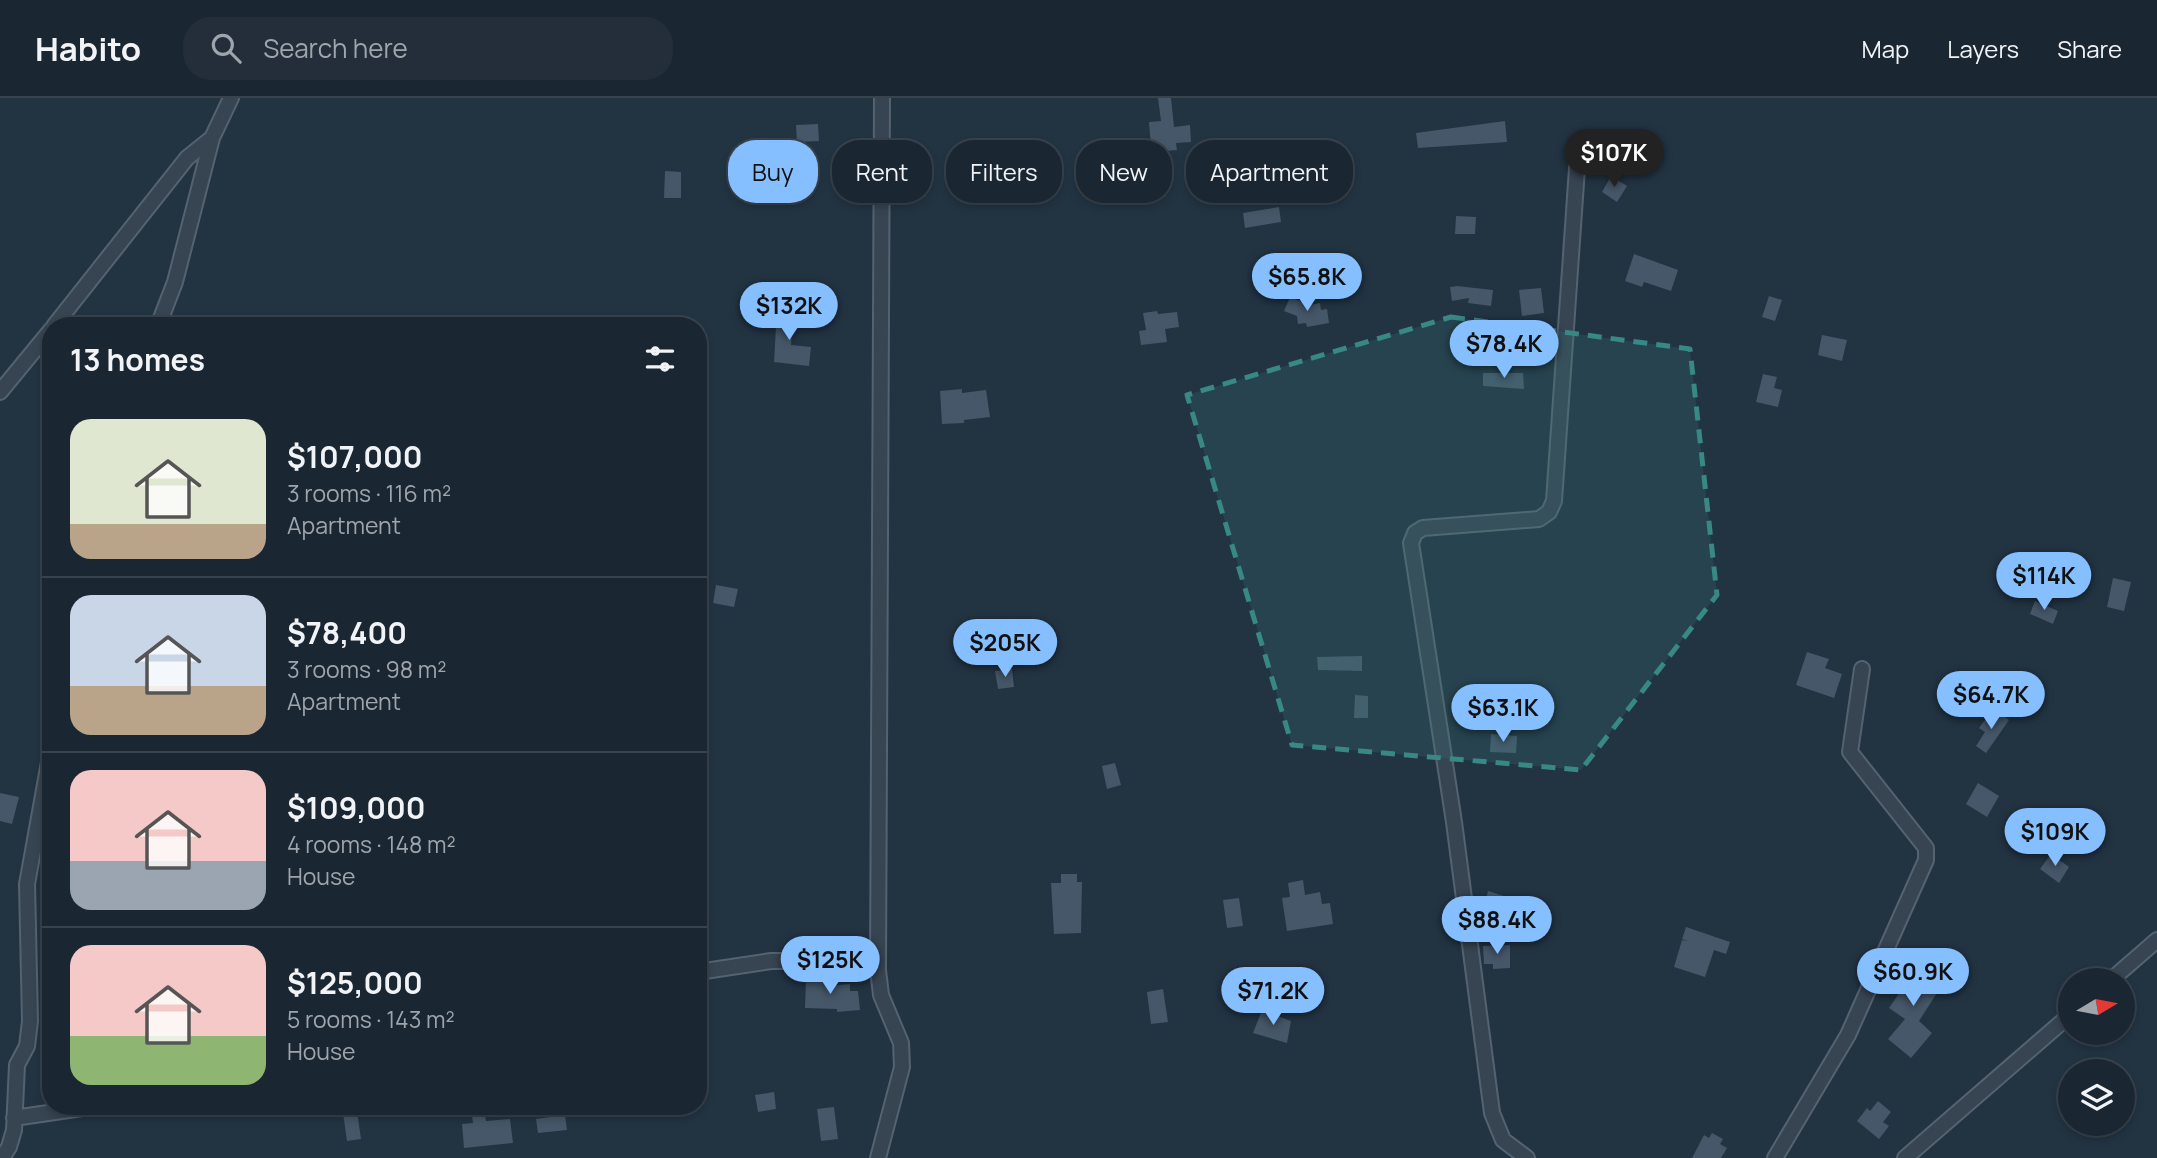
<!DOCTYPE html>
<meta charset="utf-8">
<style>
:root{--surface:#1a2632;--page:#232e3a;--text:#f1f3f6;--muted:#9fa5ac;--line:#38434d;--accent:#86bfff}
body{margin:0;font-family:Manrope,sans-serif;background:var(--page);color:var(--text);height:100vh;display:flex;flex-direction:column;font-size:26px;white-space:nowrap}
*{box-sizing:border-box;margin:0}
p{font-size:23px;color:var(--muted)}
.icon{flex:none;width:38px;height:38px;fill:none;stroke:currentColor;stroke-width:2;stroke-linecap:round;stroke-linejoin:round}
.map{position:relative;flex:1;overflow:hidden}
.sheet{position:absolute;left:42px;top:219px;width:665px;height:798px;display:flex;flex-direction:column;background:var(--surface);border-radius:28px;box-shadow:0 4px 10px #0003,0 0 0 2px var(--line)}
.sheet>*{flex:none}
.hud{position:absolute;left:728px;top:42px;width:665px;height:63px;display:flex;gap:14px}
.needle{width:46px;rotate:80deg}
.controls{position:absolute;left:2058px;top:870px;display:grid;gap:14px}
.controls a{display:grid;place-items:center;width:77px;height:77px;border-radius:50%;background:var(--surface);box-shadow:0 4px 10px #0003,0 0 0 2px var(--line);font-size:35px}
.price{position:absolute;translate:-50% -60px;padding:0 16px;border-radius:24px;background:var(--accent);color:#111;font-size:23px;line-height:46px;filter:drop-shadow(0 2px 4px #0008)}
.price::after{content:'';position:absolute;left:50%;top:42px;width:21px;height:16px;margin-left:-10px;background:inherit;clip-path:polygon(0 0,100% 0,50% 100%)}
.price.active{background:#222;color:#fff}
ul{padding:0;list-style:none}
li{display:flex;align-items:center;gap:21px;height:175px;padding:0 28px}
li+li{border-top:2px solid var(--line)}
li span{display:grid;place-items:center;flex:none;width:196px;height:140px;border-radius:21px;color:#555}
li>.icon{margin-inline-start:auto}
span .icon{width:84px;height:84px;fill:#fffc;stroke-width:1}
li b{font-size:30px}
h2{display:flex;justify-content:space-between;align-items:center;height:84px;padding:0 28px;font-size:30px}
.pill{padding:0 24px;border-radius:28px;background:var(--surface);box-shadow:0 4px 10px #0003,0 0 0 2px var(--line);font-size:24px;line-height:63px}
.pill.active{background:var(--accent);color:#111}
header{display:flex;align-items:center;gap:42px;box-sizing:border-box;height:98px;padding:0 35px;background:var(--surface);border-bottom:2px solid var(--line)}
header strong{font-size:33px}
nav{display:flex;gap:38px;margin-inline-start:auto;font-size:24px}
.search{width:490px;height:63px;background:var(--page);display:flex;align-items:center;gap:18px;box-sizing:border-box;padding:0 24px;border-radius:28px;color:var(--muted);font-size:26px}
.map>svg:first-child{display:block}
.building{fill:#465769}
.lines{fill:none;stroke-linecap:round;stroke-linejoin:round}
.minor-casing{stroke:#55626f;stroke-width:18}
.minor{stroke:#374452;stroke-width:14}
.marked{fill:#388886;fill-opacity:0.2;stroke:#388886;stroke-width:5;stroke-dasharray:14 9;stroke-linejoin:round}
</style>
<header>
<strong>Habito</strong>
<div class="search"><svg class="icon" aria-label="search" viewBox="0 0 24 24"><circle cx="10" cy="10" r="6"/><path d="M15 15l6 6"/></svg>Search here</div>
<nav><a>Map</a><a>Layers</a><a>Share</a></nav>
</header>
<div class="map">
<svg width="2157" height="1060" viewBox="0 0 2157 1060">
<rect width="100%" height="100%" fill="#223342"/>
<path class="building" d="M1158 0H1171L1174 29 1190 27 1191 44 1176 45 1177 52 1165 53 1164 47 1151 49 1149 24 1161 23Z
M1505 23 1507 44 1418 50 1416 35Z
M818 26 819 43 797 44 796 27Z
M665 73 681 74V100H664Z
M1611 78 1627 88 1617 104 1602 94Z
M1279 109 1281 124 1245 130 1243 115Z
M1456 118 1476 119 1475 136H1455Z
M1634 156 1678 172 1671 193 1644 184 1642 189 1625 183Z
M1457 188 1493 192 1491 208 1468 205 1469 200 1452 203 1450 189Z
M1541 190 1544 215 1522 218 1519 192Z
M1769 198 1782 202 1775 223 1762 219Z
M1290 199 1310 207 1320 205 1321 212 1327 211 1329 225 1307 229 1306 225 1298 226 1297 218 1284 213Z
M777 211 793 212 791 247 811 249 809 268 774 264Z
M1157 213 1158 216 1177 214 1179 229 1165 231 1167 244 1141 247 1139 233 1146 232 1143 215Z
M1822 237 1847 242 1842 263 1818 257Z
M1483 275H1523L1524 291 1483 288Z
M1763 276 1777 279 1774 290 1782 292 1778 309 1756 304Z
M962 291V295L986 292 990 319 964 322V325L942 326 940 293Z
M2113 480 2131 484 2124 513 2107 509Z
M716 487 738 491 734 509 713 505Z
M2035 503 2058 513 2053 526 2030 516Z
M1807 554 1829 561 1825 570 1842 576 1834 600 1796 587Z
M1362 558V573L1318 572 1317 559Z
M1012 571 1014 589 998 591 995 573Z
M1355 597 1368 598V620H1354Z
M1999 614 2009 622 1986 655 1976 648 1985 634 1979 630 1987 619 1993 624Z
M1491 636 1517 638 1516 655 1490 654Z
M1115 665 1121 687 1107 691 1102 668Z
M1978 685 1999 698 1987 719 1966 706Z
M0 695 19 699 12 726 0 723Z
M2051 756 2069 769 2059 785 2040 771Z
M1061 776H1077V784H1082L1081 835 1054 836 1051 785H1061Z
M1303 782 1305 797 1320 794 1322 806 1330 805 1333 826 1287 833 1282 800 1290 799 1288 785Z
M1488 793 1507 799 1502 814 1484 808Z
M1239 800 1243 828 1227 830 1223 802Z
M1517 806 1544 813 1540 831 1513 824Z
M1686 829 1730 844 1726 856 1714 852 1705 879 1674 869 1682 842 1688 843 1682 841Z
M836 838 837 854 818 853 816 839Z
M1510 847V870L1493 871V866H1484L1483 848Z
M1895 864 1927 879 1930 875 1944 884 1919 923 1932 935 1911 960 1888 941 1905 921 1889 910 1907 884 1890 876Z
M806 879 827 880V888L850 886V893H858L860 912 837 914V911L805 910Z
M1163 891 1168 924 1151 926 1147 894Z
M1262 912 1291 923 1287 945 1253 935Z
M774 994 776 1011 758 1014 755 997Z
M1878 1003 1891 1014 1883 1024 1889 1028 1879 1041 1857 1023 1867 1010 1870 1013Z
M834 1009 838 1041 821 1043 817 1011Z
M357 1013 361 1041 347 1043 343 1015Z
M485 1017 486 1023 510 1021 513 1045 464 1050 462 1026 473 1025 472 1018Z
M565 1017 567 1032 538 1035 536 1021Z
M1712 1035 1723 1041 1720 1046 1727 1050 1721 1060H1692L1704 1037 1709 1040Z"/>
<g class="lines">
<defs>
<path id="minor" d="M54 228 187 60 212 40 231 0
M158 228 175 184 212 40
M0 294 51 232
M698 874 771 863H820L878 872
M2111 882 2157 842
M14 1020 96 1008
M2 1060 9 1049 14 1032 17 967 27 948 30 923 27 786 51 653
M878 1060 902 969 901 945 881 897 878 872 882 0
M1527 1060 1503 1042 1492 1015 1454 724 1411 445 1415 435 1423 430 1539 421 1549 414 1554 403 1578 56
M1775 1060 1848 937 1926 762V750L1850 654 1862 571
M1905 1060 2070 917"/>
</defs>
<use href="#minor" class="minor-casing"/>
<use href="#minor" class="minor"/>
</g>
<path class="marked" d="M1451 219 1690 251 1717 497 1581 672 1292 647 1187 297Z"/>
</svg>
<div class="controls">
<a><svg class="needle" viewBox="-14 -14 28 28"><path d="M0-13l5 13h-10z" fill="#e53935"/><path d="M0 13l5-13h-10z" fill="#9fa5ac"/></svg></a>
<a><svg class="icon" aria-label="layers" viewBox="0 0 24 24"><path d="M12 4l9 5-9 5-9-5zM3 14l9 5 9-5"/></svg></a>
</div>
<b class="price active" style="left:1614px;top:91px">$107K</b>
<b class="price" style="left:1307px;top:215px">$65.8K</b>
<b class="price" style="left:789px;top:244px">$132K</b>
<b class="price" style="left:1504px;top:282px">$78.4K</b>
<b class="price" style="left:2044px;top:514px">$114K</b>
<b class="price" style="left:1005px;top:581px">$205K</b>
<b class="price" style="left:1991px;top:633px">$64.7K</b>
<b class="price" style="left:1503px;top:646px">$63.1K</b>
<b class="price" style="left:2055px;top:770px">$109K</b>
<b class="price" style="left:1497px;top:858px">$88.4K</b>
<b class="price" style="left:830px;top:898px">$125K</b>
<b class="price" style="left:1913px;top:910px">$60.9K</b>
<b class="price" style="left:1273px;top:929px">$71.2K</b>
<div class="hud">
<a class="pill active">Buy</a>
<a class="pill">Rent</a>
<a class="pill">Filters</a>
<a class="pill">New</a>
<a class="pill">Apartment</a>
</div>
<section class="sheet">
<h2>13 homes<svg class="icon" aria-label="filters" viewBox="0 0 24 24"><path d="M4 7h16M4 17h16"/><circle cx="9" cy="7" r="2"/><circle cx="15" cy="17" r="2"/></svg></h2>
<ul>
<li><span style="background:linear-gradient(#dfe7d0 75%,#b9a48a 0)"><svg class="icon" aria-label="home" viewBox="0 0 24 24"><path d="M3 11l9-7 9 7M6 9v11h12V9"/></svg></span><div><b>$107,000</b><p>3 rooms · 116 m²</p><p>Apartment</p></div></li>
<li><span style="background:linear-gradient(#c9d6e8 65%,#b9a48a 0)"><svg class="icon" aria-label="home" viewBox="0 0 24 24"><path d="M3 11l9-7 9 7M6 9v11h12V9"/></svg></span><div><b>$78,400</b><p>3 rooms · 98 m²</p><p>Apartment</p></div></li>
<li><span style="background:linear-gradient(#f6c9c9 65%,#9aa5b1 0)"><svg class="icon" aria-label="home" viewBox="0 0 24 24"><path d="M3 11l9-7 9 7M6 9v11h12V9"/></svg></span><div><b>$109,000</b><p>4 rooms · 148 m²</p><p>House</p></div></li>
<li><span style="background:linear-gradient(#f6c9c9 65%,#8fb573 0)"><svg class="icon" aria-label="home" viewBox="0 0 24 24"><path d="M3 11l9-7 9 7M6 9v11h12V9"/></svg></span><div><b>$125,000</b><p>5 rooms · 143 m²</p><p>House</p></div></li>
</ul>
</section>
</div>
